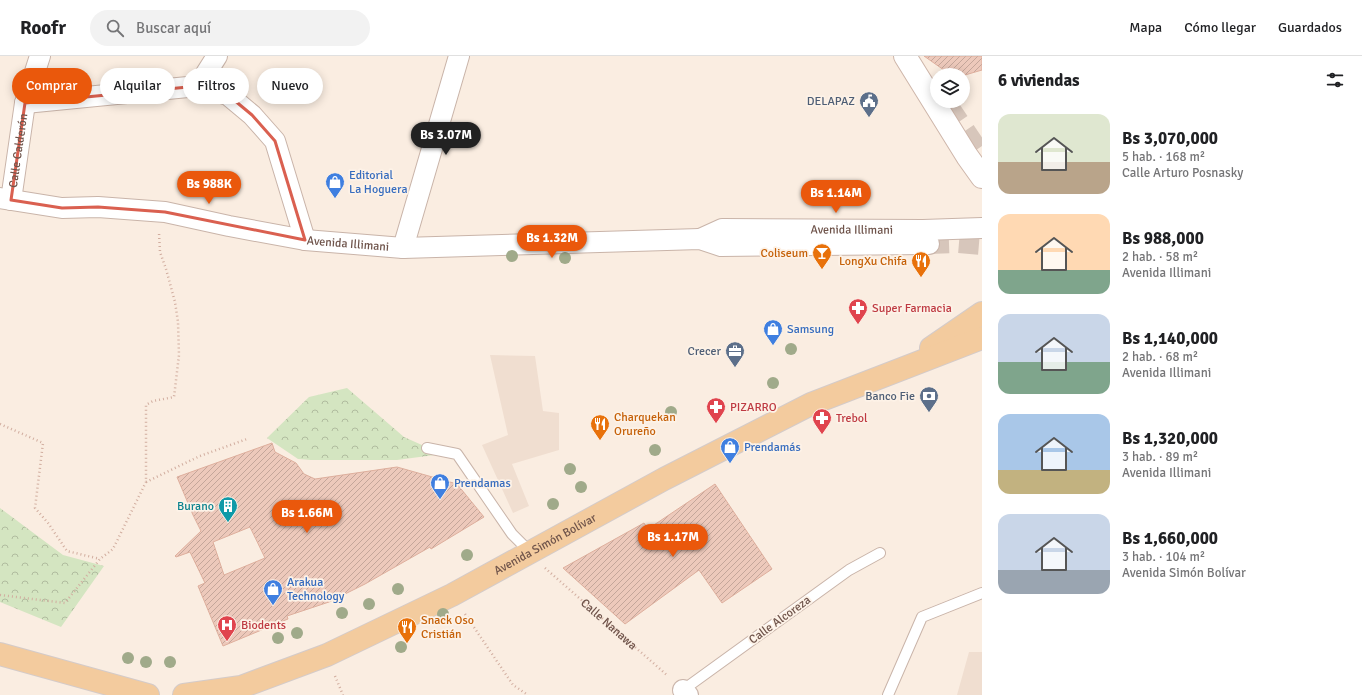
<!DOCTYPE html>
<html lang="es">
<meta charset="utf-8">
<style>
:root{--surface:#fff;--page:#f2f2f2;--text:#202124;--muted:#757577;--line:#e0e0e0;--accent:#ea580c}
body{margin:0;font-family:Signika,sans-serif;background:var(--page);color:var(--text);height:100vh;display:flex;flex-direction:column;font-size:15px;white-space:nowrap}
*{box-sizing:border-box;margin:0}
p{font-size:13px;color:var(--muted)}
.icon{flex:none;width:22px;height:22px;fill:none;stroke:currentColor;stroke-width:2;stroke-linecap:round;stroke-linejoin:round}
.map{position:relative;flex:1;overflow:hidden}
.panel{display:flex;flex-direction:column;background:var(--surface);width:380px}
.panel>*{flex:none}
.top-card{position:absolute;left:12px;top:12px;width:380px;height:36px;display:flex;gap:8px}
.controls{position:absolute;left:930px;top:12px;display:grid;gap:8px}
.controls a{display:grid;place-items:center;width:40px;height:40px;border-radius:50%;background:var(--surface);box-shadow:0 2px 10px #0003;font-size:20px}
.price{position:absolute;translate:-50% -34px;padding:0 9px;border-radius:14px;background:var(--accent);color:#fff;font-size:13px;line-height:26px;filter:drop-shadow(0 1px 2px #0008)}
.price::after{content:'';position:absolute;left:50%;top:24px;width:12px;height:9px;margin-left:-6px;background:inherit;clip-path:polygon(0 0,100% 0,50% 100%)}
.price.active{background:#222;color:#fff}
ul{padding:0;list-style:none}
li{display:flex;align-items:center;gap:12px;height:100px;padding:0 16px}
li span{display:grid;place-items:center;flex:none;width:112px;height:80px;border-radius:12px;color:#555}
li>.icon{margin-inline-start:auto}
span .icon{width:48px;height:48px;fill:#fffc;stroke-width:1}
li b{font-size:17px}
h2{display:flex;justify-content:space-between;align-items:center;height:48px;padding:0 16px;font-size:17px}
.pill{padding:0 14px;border-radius:18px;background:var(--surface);box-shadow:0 2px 10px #0003;font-size:14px;line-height:36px}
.pill.active{background:var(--accent);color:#fff}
header{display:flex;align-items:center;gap:24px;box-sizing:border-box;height:56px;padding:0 20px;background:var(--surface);border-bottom:1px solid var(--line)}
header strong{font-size:19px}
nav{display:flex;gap:22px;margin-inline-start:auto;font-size:14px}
.search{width:280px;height:36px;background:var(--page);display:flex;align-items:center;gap:10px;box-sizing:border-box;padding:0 14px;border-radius:22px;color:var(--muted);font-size:15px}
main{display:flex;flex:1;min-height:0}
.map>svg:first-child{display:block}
.residential{fill:#f0ded0}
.forest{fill:url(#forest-crowns)}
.building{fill:url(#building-hatch);stroke:#deaf9d;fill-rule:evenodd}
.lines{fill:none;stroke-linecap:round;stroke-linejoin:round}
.minor-tunnel{stroke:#d7c6bb;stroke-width:20;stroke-dasharray:20 10;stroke-linecap:butt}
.secondary-tunnel{stroke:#d7c6bb;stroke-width:22;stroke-dasharray:22 11;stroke-linecap:butt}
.service-casing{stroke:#c9b4a9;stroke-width:12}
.minor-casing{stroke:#c9b4a9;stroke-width:22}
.secondary-casing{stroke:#ceb6aa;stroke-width:24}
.primary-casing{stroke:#d4cbc9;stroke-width:24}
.path{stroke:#d1ad9f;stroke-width:2.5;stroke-dasharray:1 3;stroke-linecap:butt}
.service{stroke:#fff;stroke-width:10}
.minor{stroke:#fff;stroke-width:20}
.secondary{stroke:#fff;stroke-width:22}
.primary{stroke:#f3cb9e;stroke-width:22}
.tree{fill:#a0aa8a}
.marked{fill:none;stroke:#da6050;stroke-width:3;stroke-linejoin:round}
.labels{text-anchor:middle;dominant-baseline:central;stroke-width:3.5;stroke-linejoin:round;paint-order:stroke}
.service-label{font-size:12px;fill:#4e5e75;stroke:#fdf2e7;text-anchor:end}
.street-label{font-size:12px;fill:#6e534a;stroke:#fdf2e7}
.shop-label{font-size:12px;fill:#366cbe;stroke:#fdf2e7;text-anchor:start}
.food-label{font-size:12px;fill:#c56008;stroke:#fdf2e7;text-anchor:end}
.health-label{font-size:12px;fill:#be3a42;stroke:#fdf2e7;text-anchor:start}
.culture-label{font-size:12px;fill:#0d838f;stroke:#fdf2e7;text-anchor:end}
</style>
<header>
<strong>Roofr</strong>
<div class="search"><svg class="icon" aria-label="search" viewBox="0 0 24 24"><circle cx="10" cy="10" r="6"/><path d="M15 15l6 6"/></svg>Buscar aquí</div>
<nav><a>Mapa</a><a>Cómo llegar</a><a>Guardados</a></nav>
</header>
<main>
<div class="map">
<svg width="982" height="639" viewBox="0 0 982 639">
<defs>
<pattern id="forest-crowns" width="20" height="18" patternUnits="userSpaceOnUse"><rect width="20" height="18" fill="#d4e5c1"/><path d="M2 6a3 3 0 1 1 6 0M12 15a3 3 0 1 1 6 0" fill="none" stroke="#b0bc9f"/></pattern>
<pattern id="building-hatch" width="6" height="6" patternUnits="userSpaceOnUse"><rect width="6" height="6" fill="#edc9bb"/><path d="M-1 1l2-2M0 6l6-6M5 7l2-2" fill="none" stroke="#c4a69a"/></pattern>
</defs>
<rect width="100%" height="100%" fill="#faede1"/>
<path class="residential" d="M490 299 535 300 543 355 559 357V394L512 408 529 450 513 457 482 389 508 379Z
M969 596H982V639H957Z"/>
<path class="forest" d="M347 332 404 381 442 398 397 404H311L298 403 267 382 309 341Z
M0 452 63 499 104 510 61 571 0 546Z"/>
<path class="building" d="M924 0H982V14L965 19H951Z
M272 387 275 396 296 407 304 418 315 423 397 411 457 428 484 461 431 493 430 491 365 528 329 546 287 560 288 563 223 590 198 530 205 527 190 496 176 501 175 500 201 475 193 459 177 421ZM250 471 265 502 224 519 213 486Z
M715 428 772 513 722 547 699 514 625 568 563 512 644 467 648 473Z"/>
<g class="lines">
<path class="minor-tunnel" d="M929 188 958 187 982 189"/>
<path class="secondary-tunnel" d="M946 48 982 101"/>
<defs>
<path id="service" d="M427 392 457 398 512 478 530 496
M683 634 849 514 880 497
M888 639 922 561 982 537"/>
<g id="minor">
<path d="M198 30 217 0"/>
<path d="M25 47 198 30 228 39 252 59 275 85 305 184"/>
<path id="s2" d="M0 142 62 152 98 151 165 156 229 170 305 184 403 192 700 183 721 190 929 188"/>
<path id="s3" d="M11 144 25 47 40 0"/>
<path id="s4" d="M700 183 722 173 923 174 982 172"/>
<path d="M403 192 459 0"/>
<path d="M683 634 688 639"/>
</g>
<path id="secondary" d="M905 0 967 100 982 121"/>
<g id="primary">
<path d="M931 292 982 257"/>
<path d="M0 598 148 639"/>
<path id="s5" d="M184 639 241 631 327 599 452 539 664 423 811 348 982 282"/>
</g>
</defs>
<use href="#service" class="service-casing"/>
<use href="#minor" class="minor-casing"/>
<use href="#secondary" class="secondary-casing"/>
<use href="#primary" class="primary-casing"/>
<g class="path">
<path d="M0 368 43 387 35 452 48 467 67 495 100 503"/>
<path d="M146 426 200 400 247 383"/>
<path id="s1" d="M545 512 668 620"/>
<path d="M0 539 65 547 100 503 113 493 146 426V349L153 345 174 341 179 299 178 266 175 246 166 213 160 196 159 177"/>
<path d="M465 558 513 629 528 639"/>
<path d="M335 620 343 639"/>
</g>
<use href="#service" class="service"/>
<use href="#minor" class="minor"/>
<use href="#secondary" class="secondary"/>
<use href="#primary" class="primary"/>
</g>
<g class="tree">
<circle cx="512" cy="200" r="6"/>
<circle cx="565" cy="202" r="6"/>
<circle cx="791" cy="293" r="6"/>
<circle cx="773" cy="327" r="6"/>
<circle cx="671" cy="356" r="6"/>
<circle cx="655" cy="394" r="6"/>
<circle cx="570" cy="413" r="6"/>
<circle cx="581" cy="431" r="6"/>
<circle cx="553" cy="448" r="6"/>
<circle cx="467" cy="499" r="6"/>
<circle cx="398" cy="533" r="6"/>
<circle cx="369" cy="548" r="6"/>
<circle cx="342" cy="557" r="6"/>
<circle cx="443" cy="558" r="6"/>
<circle cx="297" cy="577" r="6"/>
<circle cx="278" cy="582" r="6"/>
<circle cx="401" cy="591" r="6"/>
<circle cx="128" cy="602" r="6"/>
<circle cx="146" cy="606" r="6"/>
<circle cx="170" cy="606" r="6"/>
</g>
<path class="marked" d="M198 30 228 39 252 59 275 85 305 184 165 156 98 151 62 152 11 144 25 47Z"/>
<defs>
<symbol id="civic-pin" viewBox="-11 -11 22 30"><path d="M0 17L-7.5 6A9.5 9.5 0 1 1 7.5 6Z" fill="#5c6f8a" stroke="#fdf2e7"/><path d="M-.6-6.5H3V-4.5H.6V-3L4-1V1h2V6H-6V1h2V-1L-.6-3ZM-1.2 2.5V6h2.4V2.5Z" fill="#fff"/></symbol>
<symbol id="shop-pin" viewBox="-11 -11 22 30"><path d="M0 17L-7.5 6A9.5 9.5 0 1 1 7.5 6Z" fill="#3f7fe0" stroke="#fdf2e7"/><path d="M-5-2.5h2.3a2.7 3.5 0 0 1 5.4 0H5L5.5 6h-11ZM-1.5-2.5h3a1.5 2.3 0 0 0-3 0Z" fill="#fff"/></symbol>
<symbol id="bar-pin" viewBox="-11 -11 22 30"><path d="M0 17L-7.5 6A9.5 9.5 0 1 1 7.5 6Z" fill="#e8710a" stroke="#fdf2e7"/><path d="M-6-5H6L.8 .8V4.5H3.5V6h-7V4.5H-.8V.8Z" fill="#fff"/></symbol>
<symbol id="restaurant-pin" viewBox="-11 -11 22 30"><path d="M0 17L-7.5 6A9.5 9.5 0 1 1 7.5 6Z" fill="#e8710a" stroke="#fdf2e7"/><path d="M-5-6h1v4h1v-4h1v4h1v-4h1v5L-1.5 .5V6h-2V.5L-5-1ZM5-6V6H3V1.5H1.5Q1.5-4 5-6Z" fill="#fff"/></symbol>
<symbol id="pharmacy-pin" viewBox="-11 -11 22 30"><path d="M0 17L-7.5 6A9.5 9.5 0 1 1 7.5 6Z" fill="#e0444e" stroke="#fdf2e7"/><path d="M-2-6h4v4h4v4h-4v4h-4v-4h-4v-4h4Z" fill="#fff"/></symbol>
<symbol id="office-pin" viewBox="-11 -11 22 30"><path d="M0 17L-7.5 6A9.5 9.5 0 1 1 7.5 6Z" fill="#5c6f8a" stroke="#fdf2e7"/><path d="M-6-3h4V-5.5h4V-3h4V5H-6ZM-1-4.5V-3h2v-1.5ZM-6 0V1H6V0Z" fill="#fff"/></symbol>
<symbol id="bank-pin" viewBox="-11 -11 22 30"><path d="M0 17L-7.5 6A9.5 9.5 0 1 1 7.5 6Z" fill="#5c6f8a" stroke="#fdf2e7"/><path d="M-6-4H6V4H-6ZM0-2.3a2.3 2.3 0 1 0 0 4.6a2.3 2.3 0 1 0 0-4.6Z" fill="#fff"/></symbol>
<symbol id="building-pin" viewBox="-11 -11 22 30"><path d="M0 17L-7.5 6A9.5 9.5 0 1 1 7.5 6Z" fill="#0f9aa8" stroke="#fdf2e7"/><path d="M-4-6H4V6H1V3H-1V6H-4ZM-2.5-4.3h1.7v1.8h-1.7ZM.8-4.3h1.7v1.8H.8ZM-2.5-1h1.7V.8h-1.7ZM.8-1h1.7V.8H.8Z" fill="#fff"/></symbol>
<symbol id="hospital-pin" viewBox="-11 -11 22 30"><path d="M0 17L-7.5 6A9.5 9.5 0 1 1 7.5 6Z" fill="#e0444e" stroke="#fdf2e7"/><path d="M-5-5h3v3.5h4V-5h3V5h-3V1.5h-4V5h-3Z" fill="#fff"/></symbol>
</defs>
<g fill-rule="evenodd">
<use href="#civic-pin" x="858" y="34" width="22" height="30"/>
<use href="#shop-pin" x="324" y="115" width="22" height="30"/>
<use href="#bar-pin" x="811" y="186" width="22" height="30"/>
<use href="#restaurant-pin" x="910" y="194" width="22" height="30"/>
<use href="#pharmacy-pin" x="847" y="241" width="22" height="30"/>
<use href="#shop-pin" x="762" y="262" width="22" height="30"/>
<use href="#office-pin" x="724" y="284" width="22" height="30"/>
<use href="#bank-pin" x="918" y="329" width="22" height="30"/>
<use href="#pharmacy-pin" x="705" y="340" width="22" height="30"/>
<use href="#pharmacy-pin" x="811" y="351" width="22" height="30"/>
<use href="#restaurant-pin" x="589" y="357" width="22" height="30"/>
<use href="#shop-pin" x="719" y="380" width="22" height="30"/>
<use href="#shop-pin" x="429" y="416" width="22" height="30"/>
<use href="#building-pin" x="217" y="439" width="22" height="30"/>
<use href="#shop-pin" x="262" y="522" width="22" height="30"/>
<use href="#hospital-pin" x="216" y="558" width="22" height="30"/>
<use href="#restaurant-pin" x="396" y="560" width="22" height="30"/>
</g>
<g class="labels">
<g class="service-label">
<text x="855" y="45">DELAPAZ</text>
<text x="721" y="295">Crecer</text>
<text x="915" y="340">Banco Fie</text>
</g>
<g class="street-label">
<text stroke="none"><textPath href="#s3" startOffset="50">Calle Calderón</textPath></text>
<text stroke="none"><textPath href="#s4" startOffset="154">Avenida Illimani</textPath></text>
<text stroke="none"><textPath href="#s2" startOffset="352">Avenida Illimani</textPath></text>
<text stroke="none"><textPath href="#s5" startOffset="394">Avenida Simón Bolívar</textPath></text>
<text transform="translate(780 564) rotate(-36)">Calle Alcoreza</text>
<text stroke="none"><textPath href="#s1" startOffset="85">Calle Nanawa</textPath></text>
</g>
<g class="shop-label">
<text x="349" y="119">Editorial<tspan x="349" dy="14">La Hoguera</tspan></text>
<text x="787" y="273">Samsung</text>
<text x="744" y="391">Prendamás</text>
<text x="454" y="427">Prendamas</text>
<text x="287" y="526">Arakua<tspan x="287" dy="14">Technology</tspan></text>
</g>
<g class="food-label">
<text x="808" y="197">Coliseum</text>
<text x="907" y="205">LongXu Chifa</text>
<text x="614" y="361" text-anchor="start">Charquekan<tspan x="614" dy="14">Orureño</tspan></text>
<text x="421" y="564" text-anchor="start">Snack Oso<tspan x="421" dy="14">Cristián</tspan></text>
</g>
<g class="health-label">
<text x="872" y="252">Super Farmacia</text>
<text x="730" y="351">PIZARRO</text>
<text x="836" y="362">Trebol</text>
<text x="241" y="569">Biodents</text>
</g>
<g class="culture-label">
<text x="214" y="450">Burano</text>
</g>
</g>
</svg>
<div class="controls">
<a><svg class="icon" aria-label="layers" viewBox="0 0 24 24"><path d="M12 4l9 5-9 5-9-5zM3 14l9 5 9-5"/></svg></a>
</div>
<b class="price active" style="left:446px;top:100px">Bs 3.07M</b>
<b class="price" style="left:209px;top:149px">Bs 988K</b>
<b class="price" style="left:836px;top:158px">Bs 1.14M</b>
<b class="price" style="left:552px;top:203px">Bs 1.32M</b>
<b class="price" style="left:307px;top:478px">Bs 1.66M</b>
<b class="price" style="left:673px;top:502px">Bs 1.17M</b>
<div class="top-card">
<a class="pill active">Comprar</a>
<a class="pill">Alquilar</a>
<a class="pill">Filtros</a>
<a class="pill">Nuevo</a>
</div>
</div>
<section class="panel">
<h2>6 viviendas<svg class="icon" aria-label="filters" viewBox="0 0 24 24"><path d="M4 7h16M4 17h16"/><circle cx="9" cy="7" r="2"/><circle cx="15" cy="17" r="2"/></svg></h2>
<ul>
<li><span style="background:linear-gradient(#dfe7d0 60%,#b9a48a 0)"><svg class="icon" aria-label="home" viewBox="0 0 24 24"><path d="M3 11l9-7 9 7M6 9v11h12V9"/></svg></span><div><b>Bs 3,070,000</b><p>5 hab. · 168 m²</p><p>Calle Arturo Posnasky</p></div></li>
<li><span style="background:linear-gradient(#ffd9b3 70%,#7fa58c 0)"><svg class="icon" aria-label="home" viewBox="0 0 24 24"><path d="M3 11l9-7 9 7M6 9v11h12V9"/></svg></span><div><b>Bs 988,000</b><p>2 hab. · 58 m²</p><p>Avenida Illimani</p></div></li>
<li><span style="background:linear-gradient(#c9d6e8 60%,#7fa58c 0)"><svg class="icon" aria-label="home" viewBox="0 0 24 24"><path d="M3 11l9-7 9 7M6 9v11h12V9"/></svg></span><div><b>Bs 1,140,000</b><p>2 hab. · 68 m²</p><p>Avenida Illimani</p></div></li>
<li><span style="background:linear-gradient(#a9c7e8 70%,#c2b280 0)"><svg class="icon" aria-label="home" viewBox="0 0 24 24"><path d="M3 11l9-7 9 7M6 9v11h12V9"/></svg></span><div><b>Bs 1,320,000</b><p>3 hab. · 89 m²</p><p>Avenida Illimani</p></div></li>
<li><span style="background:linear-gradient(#c9d6e8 70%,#9aa5b1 0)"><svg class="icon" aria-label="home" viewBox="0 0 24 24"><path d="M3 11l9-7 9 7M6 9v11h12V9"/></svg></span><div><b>Bs 1,660,000</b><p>3 hab. · 104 m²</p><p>Avenida Simón Bolívar</p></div></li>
</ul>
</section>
</main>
